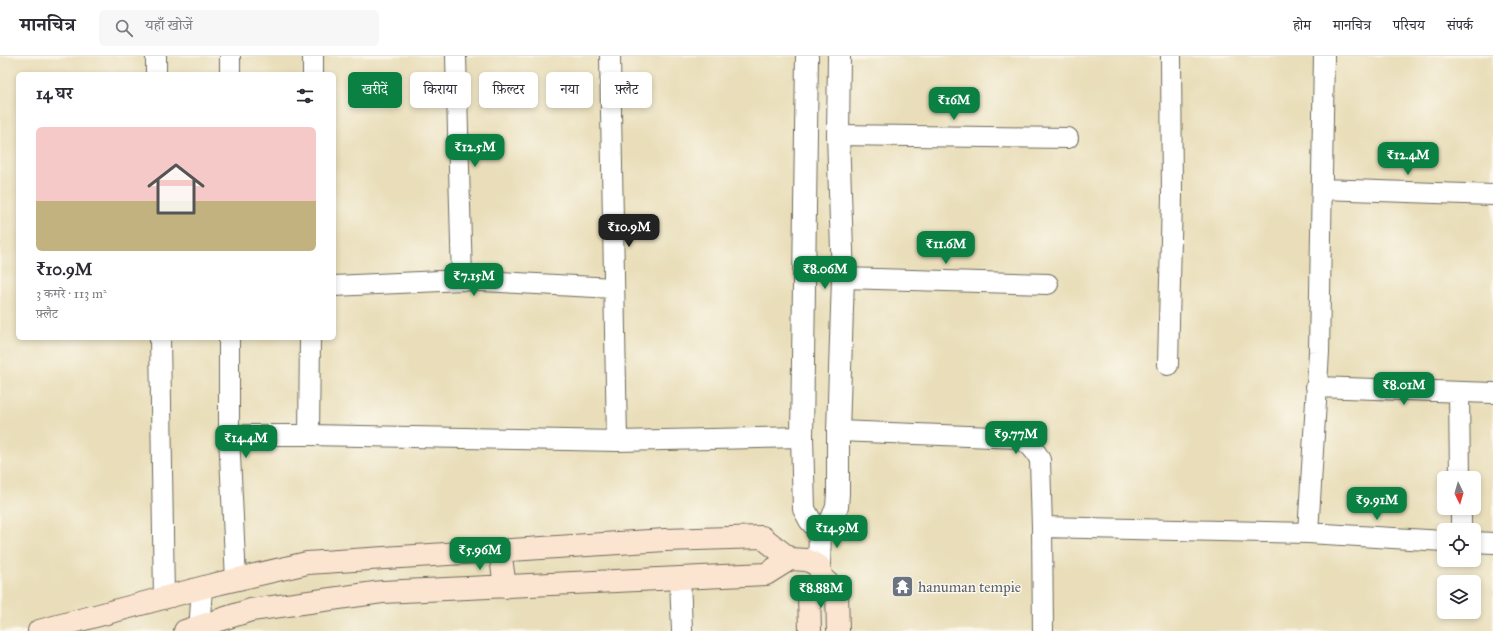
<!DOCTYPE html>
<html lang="hi">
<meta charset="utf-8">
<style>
:root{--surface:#fff;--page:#f7f7f7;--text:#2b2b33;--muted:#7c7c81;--line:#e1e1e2;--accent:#0b8043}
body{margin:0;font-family:"IM FELL Great Primer","Noto Serif Devanagari",serif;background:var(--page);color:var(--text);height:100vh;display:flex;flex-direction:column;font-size:15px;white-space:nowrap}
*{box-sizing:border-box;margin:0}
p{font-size:13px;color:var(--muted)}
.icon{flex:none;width:22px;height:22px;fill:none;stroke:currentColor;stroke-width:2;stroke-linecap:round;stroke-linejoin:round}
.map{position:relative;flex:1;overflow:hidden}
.details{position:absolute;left:16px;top:16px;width:320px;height:268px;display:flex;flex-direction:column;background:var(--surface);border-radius:6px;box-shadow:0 2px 6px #0003}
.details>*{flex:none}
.guide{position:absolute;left:348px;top:16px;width:380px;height:36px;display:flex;gap:8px}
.needle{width:26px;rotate:175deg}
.buttons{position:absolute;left:1437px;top:415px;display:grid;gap:8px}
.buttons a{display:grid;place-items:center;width:44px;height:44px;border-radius:6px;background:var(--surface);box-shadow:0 2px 6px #0003;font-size:20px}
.price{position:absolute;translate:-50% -34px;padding:0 9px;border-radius:8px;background:var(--accent);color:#fff;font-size:13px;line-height:26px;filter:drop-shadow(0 1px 2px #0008)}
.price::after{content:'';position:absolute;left:50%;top:24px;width:12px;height:9px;margin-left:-6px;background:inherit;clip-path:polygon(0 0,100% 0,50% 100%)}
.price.selected{background:#222;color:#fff}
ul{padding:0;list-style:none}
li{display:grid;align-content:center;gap:8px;height:212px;padding:0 20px}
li+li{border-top:1px solid var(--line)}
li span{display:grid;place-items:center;height:124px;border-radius:6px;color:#555}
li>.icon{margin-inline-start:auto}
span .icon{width:72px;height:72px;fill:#fffc;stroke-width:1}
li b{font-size:17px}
h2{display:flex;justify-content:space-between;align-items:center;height:48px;padding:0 20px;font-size:17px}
.tag{padding:0 14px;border-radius:6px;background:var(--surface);box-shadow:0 2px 6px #0003;font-size:14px;line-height:36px}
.tag.selected{background:var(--accent);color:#fff}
header{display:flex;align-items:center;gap:24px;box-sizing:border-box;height:56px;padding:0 20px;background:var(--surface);border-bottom:1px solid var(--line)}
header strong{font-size:19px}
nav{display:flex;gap:22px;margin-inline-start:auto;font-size:14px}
.search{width:280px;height:36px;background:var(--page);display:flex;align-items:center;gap:10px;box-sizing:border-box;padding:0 14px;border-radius:6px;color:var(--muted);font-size:15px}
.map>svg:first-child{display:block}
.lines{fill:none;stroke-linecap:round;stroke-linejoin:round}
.minor-casing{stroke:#6e6a5d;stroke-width:22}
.tertiary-casing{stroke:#6e6a5d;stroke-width:24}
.secondary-casing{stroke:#6e6a5d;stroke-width:24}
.minor{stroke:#fff;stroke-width:20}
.tertiary{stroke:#fff;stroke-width:22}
.secondary{stroke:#fce5d0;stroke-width:22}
.labels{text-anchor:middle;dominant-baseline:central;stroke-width:3;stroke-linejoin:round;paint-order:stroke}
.worship-label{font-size:15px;fill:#5b616d;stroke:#fbf7ec;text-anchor:start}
</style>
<header>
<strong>मानचित्र</strong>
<div class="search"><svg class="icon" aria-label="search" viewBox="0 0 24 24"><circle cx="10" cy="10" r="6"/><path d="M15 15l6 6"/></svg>यहाँ खोजें</div>
<nav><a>होम</a><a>मानचित्र</a><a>परिचय</a><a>संपर्क</a></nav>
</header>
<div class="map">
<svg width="1493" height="575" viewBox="0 0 1493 575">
<rect width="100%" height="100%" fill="#fbf7ec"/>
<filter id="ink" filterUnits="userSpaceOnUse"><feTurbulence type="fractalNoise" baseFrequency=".025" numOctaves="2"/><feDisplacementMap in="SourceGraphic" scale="8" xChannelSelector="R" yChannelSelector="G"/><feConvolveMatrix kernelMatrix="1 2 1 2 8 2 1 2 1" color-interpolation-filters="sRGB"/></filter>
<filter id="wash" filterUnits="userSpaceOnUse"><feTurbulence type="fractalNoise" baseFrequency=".012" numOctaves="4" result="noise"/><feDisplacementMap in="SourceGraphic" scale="16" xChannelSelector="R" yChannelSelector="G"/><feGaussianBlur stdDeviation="0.9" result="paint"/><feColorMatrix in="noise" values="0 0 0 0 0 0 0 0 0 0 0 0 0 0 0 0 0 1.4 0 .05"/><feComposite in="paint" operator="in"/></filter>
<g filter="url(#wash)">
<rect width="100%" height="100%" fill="#e9deb9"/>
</g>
<g filter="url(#ink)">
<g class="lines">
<defs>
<path id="minor" d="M156 0V18
M456 0 462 224
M610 0 617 385
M230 18V0
M313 18V0
M838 79 1068 82
M1322 133 1493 139
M843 222 1048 228
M334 230 462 224 614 232
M160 282 164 542
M229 282V379L236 524
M1168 309 1172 141 1171 0
M1316 331 1493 337
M1459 336 1460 422
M838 375 1019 382C1029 388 1035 393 1040 404L1042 471 1043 575
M229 379H309L617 385 802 381
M309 379 310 282
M1461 452V474
M1042 471 1308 477 1444 485
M1308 477 1319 296 1324 0
M1474 486 1493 487
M680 522 682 575
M199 575 202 532"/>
<path id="tertiary" d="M807 0 802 381 804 453 810 464 820 476 819 510
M820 476 832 463 837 451 838 437V375L843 222 838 79 839 0"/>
<path id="secondary" d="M500 494 505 531
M39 575 212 529 307 507 665 484 762 481 790 503 807 504 819 510 822 522 837 535 838 575
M185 575 251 554 382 536 766 518 790 503
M810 575 809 540 822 522"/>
</defs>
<use href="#minor" class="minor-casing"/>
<use href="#tertiary" class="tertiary-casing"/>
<use href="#secondary" class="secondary-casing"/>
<use href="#minor" class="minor"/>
<use href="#tertiary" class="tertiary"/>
<use href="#secondary" class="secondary"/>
</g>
</g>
<defs>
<symbol id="temple-square" viewBox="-11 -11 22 22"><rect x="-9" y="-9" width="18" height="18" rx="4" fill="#6b7280" stroke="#fbf7ec"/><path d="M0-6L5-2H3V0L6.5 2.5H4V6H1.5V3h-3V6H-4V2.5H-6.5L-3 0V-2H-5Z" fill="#fff"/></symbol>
</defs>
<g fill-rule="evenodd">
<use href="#temple-square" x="890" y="518" width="25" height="25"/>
</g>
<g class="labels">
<g class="worship-label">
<text x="918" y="531">hanuman tempie</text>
</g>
</g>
</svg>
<div class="buttons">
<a><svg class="needle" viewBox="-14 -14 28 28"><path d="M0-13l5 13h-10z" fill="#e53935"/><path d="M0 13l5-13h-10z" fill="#7c7c81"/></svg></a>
<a><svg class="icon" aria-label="locate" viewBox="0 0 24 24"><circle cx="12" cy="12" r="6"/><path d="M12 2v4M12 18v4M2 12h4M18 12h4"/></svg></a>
<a><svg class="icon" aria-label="layers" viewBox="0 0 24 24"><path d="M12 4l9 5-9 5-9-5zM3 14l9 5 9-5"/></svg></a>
</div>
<b class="price" style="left:954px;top:65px">₹16M</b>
<b class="price" style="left:475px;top:112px">₹12.5M</b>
<b class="price" style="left:1408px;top:120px">₹12.4M</b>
<b class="price selected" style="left:629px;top:192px">₹10.9M</b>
<b class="price" style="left:946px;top:209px">₹11.6M</b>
<b class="price" style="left:825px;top:234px">₹8.06M</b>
<b class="price" style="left:474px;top:241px">₹7.15M</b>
<b class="price" style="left:1404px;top:350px">₹8.01M</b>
<b class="price" style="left:1016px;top:399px">₹9.77M</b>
<b class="price" style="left:246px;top:403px">₹14.4M</b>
<b class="price" style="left:1377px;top:465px">₹9.91M</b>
<b class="price" style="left:837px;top:493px">₹14.9M</b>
<b class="price" style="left:480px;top:515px">₹5.96M</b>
<b class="price" style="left:821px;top:553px">₹8.88M</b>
<div class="guide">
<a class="tag selected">खरीदें</a>
<a class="tag">किराया</a>
<a class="tag">फ़िल्टर</a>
<a class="tag">नया</a>
<a class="tag">फ़्लैट</a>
</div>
<section class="details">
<h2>14 घर<svg class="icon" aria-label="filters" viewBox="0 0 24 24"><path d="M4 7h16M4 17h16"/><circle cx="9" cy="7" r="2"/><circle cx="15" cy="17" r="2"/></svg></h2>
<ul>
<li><span style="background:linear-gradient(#f6c9c9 60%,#c2b280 0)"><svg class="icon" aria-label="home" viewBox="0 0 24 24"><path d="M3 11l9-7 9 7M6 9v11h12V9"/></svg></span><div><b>₹10.9M</b><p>3 कमरे · 113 m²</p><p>फ़्लैट</p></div></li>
</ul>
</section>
</div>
